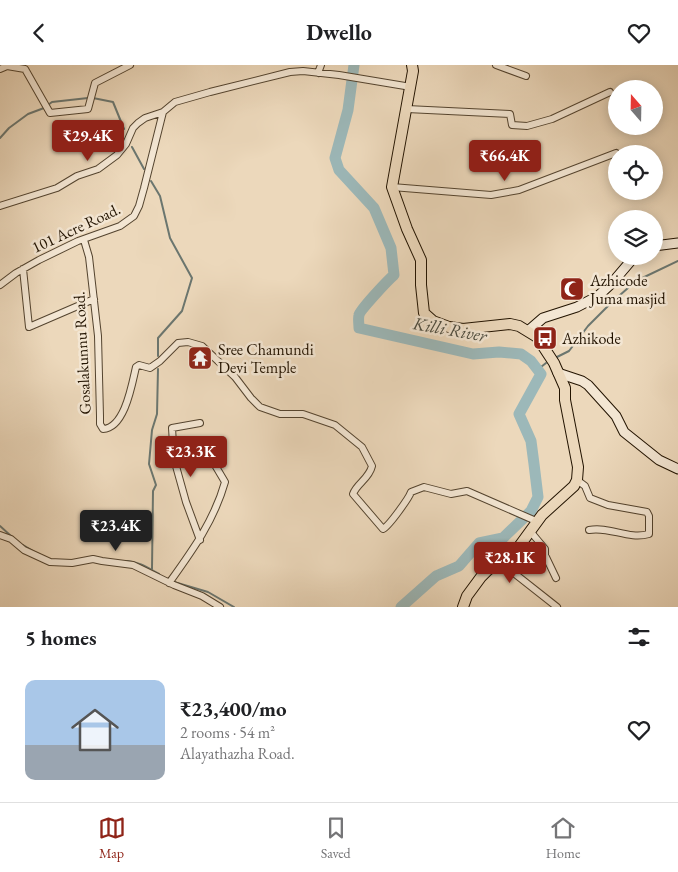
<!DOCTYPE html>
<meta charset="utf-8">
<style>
:root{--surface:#fff;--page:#f6f6f6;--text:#202124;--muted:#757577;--line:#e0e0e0;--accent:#8f2418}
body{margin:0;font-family:"EB Garamond",serif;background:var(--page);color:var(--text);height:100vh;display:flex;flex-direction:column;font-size:19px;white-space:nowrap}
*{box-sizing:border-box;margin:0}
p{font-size:16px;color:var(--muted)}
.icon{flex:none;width:28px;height:28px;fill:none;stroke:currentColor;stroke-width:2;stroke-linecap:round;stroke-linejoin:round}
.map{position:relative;height:542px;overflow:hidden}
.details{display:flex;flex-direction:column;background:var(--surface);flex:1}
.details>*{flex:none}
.needle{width:32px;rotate:340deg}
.controls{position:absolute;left:608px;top:15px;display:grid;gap:10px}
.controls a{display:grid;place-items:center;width:55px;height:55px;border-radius:50%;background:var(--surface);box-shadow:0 2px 12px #0003;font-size:25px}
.price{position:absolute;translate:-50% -42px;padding:0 11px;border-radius:5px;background:var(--accent);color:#fff;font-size:16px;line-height:32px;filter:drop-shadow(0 1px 2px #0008)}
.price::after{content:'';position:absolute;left:50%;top:30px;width:15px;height:11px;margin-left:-8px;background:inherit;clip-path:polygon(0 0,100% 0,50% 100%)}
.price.on{background:#222;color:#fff}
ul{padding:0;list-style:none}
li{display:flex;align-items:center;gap:15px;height:125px;padding:0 25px}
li+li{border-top:1px solid var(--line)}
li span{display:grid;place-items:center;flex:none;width:140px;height:100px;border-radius:10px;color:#555}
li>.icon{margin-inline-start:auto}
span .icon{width:60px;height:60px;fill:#fffc;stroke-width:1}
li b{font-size:21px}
h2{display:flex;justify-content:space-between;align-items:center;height:60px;padding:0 25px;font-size:21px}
header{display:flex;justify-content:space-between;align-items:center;height:65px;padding:0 25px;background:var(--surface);font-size:22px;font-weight:700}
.menu{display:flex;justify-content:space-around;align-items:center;height:70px;border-top:1px solid var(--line);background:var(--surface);font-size:14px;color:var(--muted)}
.menu a{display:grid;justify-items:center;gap:2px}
.menu .on{color:var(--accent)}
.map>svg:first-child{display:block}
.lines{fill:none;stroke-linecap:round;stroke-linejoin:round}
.stream{stroke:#6b766f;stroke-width:2}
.river{stroke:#9cb8b9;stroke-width:11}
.street-casing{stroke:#54442f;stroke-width:8}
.secondary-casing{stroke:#221300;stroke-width:11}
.primary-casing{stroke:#221300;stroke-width:12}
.street{stroke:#f3e6d3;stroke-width:6}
.secondary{stroke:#f3e6d3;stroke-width:9}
.primary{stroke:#ecd8bb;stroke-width:10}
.labels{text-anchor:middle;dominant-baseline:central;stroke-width:5;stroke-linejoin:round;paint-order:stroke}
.street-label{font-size:16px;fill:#221300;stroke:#f3e6d3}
.poi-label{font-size:16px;fill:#221300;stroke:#f3e6d3;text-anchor:start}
.water-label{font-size:18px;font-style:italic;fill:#4d4d41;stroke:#f3e6d3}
</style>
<header><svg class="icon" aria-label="back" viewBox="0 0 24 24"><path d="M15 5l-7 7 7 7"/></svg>Dwello<svg class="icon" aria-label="heart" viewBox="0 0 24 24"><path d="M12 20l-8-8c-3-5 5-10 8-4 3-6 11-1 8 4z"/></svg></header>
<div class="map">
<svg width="678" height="542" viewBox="0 0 678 542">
<rect width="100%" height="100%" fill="#ecd8bb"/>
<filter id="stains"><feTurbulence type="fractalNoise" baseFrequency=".004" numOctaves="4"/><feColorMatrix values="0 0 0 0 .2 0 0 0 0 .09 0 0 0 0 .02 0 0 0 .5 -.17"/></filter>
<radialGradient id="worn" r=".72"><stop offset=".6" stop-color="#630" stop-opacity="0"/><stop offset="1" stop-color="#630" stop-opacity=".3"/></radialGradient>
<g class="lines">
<path class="stream" d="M93 33 113 37 124 64
M0 73 9 63 28 49 44 43 52 37 88 33
M132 82 144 104
M151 116 160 131 170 173 192 213 182 246 158 273V291
M557 292 569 286 588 261 612 237 636 216 678 196
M533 298 541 302 546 298
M0 461 11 471
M23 480 38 489
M127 496C140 497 148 503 159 509
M152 504 153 426 156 420 149 399 152 365 157 349 158 304
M174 517 208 527 234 542"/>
<path class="river" d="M354 0 348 45 335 93 339 105 374 143 391 183 394 210C388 215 360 245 359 250 358 254 359 259 359 263L473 289 499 287 521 289 531 296 541 309 519 349 531 376 534 399 538 432 531 446 503 473 479 478 459 501 436 511 401 542"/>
<defs>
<path id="street" d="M496 0 526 11
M0 4 7 1 25 4 50 48 88 44 95 18 130 0
M318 8 321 0
M407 44 510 49 512 60 527 61 552 54 610 27
M392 122 491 130 519 125 616 88
M0 141 57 123 77 111 98 104 117 90 126 79 133 63 138 58 145 53 163 47
M84 175 89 192 98 271 100 351V359L103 364C125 363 132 319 136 302L139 300 150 303 160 296 178 278 188 277 202 281 235 312 251 333 260 342 280 349H303L335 360 362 382 372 401C369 414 357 418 353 429L383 464C389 461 409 433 411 427L424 422 451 429 467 426 536 456
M23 204 29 262 94 234
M0 220 16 208 39 195 78 176 120 161 134 151 139 141 144 123 163 47 175 37 210 27 290 7 303 6 339 10 411 22
M577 415 585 421 590 433 608 440 647 447 649 451V469C628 475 610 461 589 465
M530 466 545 484V490L556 513
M0 470 11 474 24 485 50 497 72 498 93 494 102 496 133 500 174 520 202 531 220 542
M200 475 186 437 174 394 172 363 200 358
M500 497 557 542
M169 518C192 486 214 456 225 417L209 390 174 394"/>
<path id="secondary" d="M654 181 678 178
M528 266 543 253 577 242 598 231 612 218 635 191
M558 308 582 316 588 320 616 351 624 367 659 395 678 404"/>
<path id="primary" d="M412 0 413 6 392 122 407 164 421 195V220L424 248 433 256 449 262 463 264 510 259 519 261 537 272 554 298 565 323V335L578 402 577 415 574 421 542 450 515 487 488 505 481 512 467 531 463 542"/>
</defs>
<use href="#street" class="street-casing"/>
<use href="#secondary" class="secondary-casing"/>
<use href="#primary" class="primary-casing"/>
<use href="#street" class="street"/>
<use href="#secondary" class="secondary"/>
<use href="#primary" class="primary"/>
</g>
<defs>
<symbol id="mosque-square" viewBox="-11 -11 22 22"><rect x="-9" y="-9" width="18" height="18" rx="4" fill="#8f2418" stroke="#f3e6d3"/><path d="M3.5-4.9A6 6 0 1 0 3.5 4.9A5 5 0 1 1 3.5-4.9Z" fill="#fff"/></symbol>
<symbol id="bus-square" viewBox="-11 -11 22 22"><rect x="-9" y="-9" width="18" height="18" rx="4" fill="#8f2418" stroke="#f3e6d3"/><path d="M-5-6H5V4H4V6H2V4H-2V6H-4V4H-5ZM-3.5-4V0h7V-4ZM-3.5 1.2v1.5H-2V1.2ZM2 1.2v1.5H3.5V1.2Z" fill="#fff"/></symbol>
<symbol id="temple-square" viewBox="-11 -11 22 22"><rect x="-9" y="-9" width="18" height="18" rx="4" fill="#8f2418" stroke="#f3e6d3"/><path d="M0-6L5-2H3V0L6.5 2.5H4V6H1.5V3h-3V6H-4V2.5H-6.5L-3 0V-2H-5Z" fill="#fff"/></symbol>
</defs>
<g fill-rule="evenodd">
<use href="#mosque-square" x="558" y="210" width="28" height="28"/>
<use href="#bus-square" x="531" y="259" width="28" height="28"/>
<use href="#temple-square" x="186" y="279" width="28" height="28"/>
</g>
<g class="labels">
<g class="street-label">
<text transform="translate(76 163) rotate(-25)">101 Acre Road.</text>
<text transform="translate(82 288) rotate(-93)">Gosalakunnu Road.</text>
</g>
<g class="poi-label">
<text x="590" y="215">Azhicode<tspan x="590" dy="18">Juma masjid</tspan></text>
<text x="562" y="273">Azhikode</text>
<text x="218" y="284">Sree Chamundi<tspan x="218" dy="18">Devi Temple</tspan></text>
</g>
<g class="water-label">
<text transform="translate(450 264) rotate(10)">Killi River</text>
</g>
</g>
<rect width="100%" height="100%" filter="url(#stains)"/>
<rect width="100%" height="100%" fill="url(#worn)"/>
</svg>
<div class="controls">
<a><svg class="needle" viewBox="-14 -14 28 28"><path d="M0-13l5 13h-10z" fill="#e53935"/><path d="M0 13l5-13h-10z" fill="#757577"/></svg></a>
<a><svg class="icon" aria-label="locate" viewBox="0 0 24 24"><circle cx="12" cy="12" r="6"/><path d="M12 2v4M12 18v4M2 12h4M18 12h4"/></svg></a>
<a><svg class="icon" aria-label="layers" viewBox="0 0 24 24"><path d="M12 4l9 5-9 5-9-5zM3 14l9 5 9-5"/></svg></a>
</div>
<b class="price" style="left:88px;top:97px">₹29.4K</b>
<b class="price" style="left:505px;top:117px">₹66.4K</b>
<b class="price" style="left:191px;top:413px">₹23.3K</b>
<b class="price on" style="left:116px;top:487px">₹23.4K</b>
<b class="price" style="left:510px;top:519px">₹28.1K</b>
</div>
<section class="details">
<h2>5 homes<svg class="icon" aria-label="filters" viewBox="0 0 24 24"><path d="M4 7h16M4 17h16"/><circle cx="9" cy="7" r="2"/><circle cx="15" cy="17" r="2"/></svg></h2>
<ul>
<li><span style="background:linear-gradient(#a9c7e8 65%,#9aa5b1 0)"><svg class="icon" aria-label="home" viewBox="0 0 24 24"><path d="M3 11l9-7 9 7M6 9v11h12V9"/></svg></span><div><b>₹23,400/mo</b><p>2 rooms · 54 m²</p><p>Alayathazha Road.</p></div><svg class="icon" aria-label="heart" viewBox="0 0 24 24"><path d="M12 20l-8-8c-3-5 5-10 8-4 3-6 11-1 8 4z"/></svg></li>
</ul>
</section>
<nav class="menu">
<a class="on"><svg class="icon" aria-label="map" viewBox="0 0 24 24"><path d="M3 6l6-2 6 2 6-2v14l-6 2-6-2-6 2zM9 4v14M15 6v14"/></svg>Map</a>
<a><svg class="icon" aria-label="saved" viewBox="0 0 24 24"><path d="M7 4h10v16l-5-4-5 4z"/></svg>Saved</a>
<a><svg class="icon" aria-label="home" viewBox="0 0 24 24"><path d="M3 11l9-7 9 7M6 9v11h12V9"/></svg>Home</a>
</nav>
